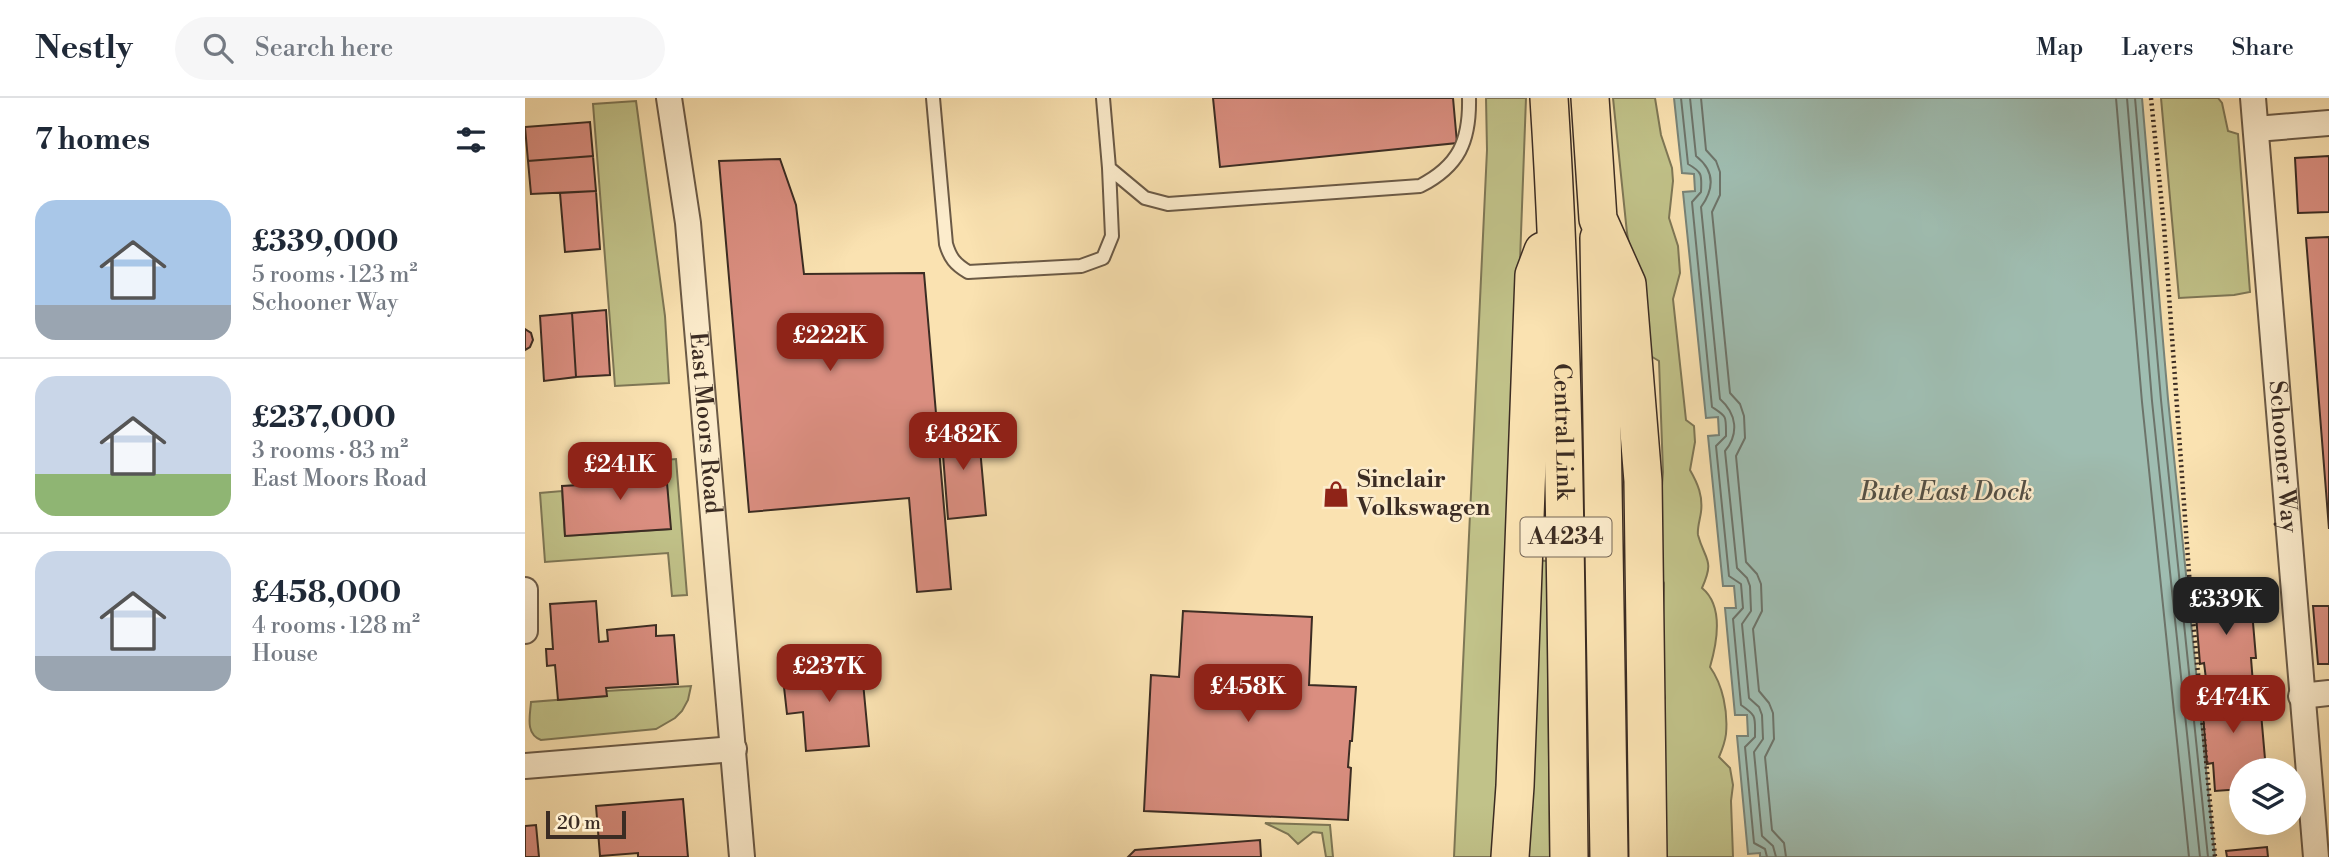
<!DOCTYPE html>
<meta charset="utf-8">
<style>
:root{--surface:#fff;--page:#f6f6f7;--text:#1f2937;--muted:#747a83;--line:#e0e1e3;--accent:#8f2418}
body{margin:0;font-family:"Libre Bodoni",serif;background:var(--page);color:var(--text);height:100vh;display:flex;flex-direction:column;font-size:26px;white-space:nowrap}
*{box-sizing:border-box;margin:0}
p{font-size:23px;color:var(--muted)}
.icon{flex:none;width:38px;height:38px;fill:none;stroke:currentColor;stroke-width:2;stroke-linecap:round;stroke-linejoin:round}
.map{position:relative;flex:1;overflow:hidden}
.sheet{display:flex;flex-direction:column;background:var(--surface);width:525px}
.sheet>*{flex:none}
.tools{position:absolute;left:1704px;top:660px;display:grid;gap:14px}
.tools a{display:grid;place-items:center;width:77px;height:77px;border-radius:50%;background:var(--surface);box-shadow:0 7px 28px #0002;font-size:35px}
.scale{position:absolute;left:21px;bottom:18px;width:80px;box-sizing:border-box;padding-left:7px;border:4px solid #3b2c23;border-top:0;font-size:19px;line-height:24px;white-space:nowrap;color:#3b2c23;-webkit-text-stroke:5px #fceccc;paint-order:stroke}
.price{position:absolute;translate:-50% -60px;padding:0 16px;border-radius:14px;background:var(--accent);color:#fff;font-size:23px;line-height:46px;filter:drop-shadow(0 2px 4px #0008)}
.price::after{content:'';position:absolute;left:50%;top:42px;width:21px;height:16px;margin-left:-10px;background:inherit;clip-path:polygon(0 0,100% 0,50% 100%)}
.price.selected{background:#222;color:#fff}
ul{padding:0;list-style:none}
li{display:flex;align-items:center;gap:21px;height:175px;padding:0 35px}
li+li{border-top:2px solid var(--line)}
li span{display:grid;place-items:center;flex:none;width:196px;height:140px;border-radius:21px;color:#555}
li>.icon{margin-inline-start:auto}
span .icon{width:84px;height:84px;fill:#fffc;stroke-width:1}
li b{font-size:30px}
h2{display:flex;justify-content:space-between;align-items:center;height:84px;padding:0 35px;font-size:30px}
header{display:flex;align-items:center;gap:42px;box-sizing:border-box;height:98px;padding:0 35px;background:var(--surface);border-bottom:2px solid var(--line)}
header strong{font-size:33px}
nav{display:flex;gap:38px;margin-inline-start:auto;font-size:24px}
.search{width:490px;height:63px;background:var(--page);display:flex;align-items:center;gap:18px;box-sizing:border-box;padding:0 24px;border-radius:38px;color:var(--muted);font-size:26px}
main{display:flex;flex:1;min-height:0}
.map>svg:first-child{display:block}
.green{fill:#c1c289;stroke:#7e7756;stroke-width:2}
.water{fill:#9fbdb1;stroke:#778378;stroke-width:2}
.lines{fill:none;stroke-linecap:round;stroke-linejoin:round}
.shore{stroke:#6d746a;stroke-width:2}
.building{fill:#da8e80;stroke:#3b2c23;stroke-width:2}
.service-casing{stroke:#6b5a46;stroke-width:16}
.minor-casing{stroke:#6b5a46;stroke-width:28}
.primary-casing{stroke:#3b2c23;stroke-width:40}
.path{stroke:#3b2c23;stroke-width:4.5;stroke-dasharray:2 3.5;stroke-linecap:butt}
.service{stroke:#fceccc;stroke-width:12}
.minor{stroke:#fceccc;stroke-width:24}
.primary{stroke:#fae2b1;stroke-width:37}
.labels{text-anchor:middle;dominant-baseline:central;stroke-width:5;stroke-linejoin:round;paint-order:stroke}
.shield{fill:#fceccc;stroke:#756656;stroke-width:2}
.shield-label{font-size:23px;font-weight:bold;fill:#3b2c23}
.street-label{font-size:24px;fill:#3b2c23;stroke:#fceccc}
.poi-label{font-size:24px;font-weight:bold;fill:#3b2c23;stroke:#fceccc;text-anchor:start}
.water-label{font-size:26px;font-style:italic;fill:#545046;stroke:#fceccc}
</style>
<header>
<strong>Nestly</strong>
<div class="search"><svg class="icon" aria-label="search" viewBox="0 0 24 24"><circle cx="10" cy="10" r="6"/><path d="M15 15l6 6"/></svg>Search here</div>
<nav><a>Map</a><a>Layers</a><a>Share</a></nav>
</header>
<main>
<section class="sheet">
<h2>7 homes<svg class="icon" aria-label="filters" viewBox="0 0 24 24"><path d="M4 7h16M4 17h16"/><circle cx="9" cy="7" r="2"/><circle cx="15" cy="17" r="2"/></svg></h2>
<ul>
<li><span style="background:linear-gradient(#a9c7e8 75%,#9aa5b1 0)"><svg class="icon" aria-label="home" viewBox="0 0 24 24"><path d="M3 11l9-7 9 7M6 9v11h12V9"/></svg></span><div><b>£339,000</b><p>5 rooms · 123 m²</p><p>Schooner Way</p></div></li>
<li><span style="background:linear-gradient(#c9d6e8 70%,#8fb573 0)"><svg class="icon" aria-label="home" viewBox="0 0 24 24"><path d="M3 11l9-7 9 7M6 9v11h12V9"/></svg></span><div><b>£237,000</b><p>3 rooms · 83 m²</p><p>East Moors Road</p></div></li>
<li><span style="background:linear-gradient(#c9d6e8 75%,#9aa5b1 0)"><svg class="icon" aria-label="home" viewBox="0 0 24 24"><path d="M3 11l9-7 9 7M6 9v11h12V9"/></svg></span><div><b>£458,000</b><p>4 rooms · 128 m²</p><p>House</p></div></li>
</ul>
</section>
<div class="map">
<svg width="1804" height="759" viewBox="0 0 1804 759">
<rect width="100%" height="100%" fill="#fae2b1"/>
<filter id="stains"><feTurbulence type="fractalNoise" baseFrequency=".00286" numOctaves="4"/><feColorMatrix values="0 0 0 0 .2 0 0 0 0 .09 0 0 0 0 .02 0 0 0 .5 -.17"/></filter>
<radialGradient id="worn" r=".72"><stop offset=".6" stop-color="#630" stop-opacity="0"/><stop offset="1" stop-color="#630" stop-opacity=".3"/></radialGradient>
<path class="green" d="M961 0H1001L973 759H929L962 52Z
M1088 0H1130L1136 37 1147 70 1148 83 1144 120 1153 148 1155 175 1148 201 1161 322 1169 328 1170 344 1165 372C1173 386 1178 398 1176 414 1175 422 1172 430 1173 437 1180 463 1190 461 1177 490 1199 508 1192 545 1185 569 1198 587 1203 614 1201 636 1200 644 1197 652 1194 659L1205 670 1208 687 1206 703 1208 759H1133L1130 627 1140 600 1136 580 1139 485 1131 471 1138 374 1134 263 1124 257 1102 135Z
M1636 0H1693L1697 5 1703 33 1713 36 1725 194 1709 197 1654 200Z
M111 3 140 218 144 285 90 288 68 6Z
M151 361 162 497 147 498 143 455 20 464 15 395 37 393 40 438 145 431 140 362Z
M1009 462 1022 463 1025 759H994Z
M166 588 163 602 157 613 150 620 131 631 16 642C0 636 5 618 6 604L81 598V593Z
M740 725 805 727 808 759H801L797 735 788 734 773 746 763 736Z"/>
<path class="water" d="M1149 0H1617L1643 301 1690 759H1235V755L1223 756 1212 638H1223L1222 617H1210L1200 510H1211L1209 488H1198L1183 338 1194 337 1193 319 1181 320 1158 94 1170 93 1169 76 1157 75Z"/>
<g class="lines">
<path class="shore" d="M1156 0 1163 66C1177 74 1177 76 1176 94L1167 104 1187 309C1202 319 1201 317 1201 338L1191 348 1204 478 1216 486 1218 510 1208 521 1216 607C1232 618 1230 618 1230 639L1220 649 1229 745 1240 751 1242 759
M1165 0 1171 58C1190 73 1189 91 1176 109L1195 301C1212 316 1214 336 1200 353L1212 470 1222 480 1225 488 1226 513 1217 526 1224 600 1234 609 1237 617 1238 641 1229 654 1237 738 1248 748 1251 759
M1176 0 1181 52 1191 63 1195 74V97L1187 114 1205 295 1215 306 1219 318 1220 340 1211 358 1221 464 1232 476 1236 486 1237 513 1228 531 1234 593 1244 605 1248 615 1249 641 1240 659 1247 732 1259 745 1261 759
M1591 0 1617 304 1664 759
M1602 0 1627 303 1675 759
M1610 0 1636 302 1683 759"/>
</g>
<path class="building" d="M688 0H928L932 45 695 69Z
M65 24 68 58 3 63 0 29Z
M68 58 71 93 6 96 3 63Z
M1804 58V114L1773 115 1770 60Z
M255 61 271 107 279 176 399 175 426 491 392 494 384 400 224 414 194 63Z
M71 93 75 151 40 154 35 95Z
M1804 139V431L1781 140Z
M81 212 85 277 51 279 47 215Z
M47 215 51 279 19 283 15 218Z
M0 231 6 235 8 242 5 249 0 252Z
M453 328 461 417 423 421 416 331Z
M140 362 146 431 40 438 37 388 91 385V364Z
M1719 488 1721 514 1727 513 1731 560H1726L1728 586 1682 589 1679 565 1675 566 1671 517H1676L1674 492Z
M71 503 74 544 83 543 82 532 131 527V538L149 537 153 586 81 590 82 598 33 602 30 567 22 568 21 551H28L25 506Z
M1788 508H1804V566H1793Z
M658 513 787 519 784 587 831 589 827 643H825L823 669 826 670 823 722 619 713 626 577 654 579Z
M336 563 344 648 281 653 278 614 262 616 257 571Z
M1728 586 1731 616 1736 615 1740 661 1734 662 1735 672H1717V691L1690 693 1688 665 1682 666 1678 617H1684L1682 589Z
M158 701 163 759H113V755L75 758 71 708Z
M11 727 14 759H0V728Z
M735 742 736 759H603L610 752Z
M1742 749 1743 759H1702L1701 753Z"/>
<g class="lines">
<defs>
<path id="service" d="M408 0 421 146C425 160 430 166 443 174L556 168 578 160 587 138 584 70 578 0
M584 70 620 100 643 106 895 88C934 68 945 43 944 0"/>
<g id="minor">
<path id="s1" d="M144 0 163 125 217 759"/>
<path id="s2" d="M1728 0 1791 759"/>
<path d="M1731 31 1804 25"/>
<path d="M0 492V533"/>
<path d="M1776 598 1804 595"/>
<path d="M0 668 209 651"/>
</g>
<g id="primary">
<path id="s3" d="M1024 0C1040 253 1041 506 1044 759"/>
<path d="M1065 0 1073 121 1102 186 1118 383 1123 759"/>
<path d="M1074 140 1084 759"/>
<path d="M985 759 990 688 1009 177 1018 153"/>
</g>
</defs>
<use href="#service" class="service-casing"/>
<use href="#minor" class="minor-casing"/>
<use href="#primary" class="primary-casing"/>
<path class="path" d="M1626 0 1639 128 1665 489 1690 759"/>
<use href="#service" class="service"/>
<use href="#minor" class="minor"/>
<use href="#primary" class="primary"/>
</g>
<defs>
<symbol id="shop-bare" viewBox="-9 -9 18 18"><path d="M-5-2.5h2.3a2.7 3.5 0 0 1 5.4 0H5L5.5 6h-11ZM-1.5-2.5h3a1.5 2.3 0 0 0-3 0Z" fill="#8f2418" stroke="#fceccc" stroke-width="2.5" paint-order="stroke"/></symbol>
</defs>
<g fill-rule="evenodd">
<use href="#shop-bare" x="792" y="377" width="38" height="38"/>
</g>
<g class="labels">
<rect class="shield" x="995.5" y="419.5" width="91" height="39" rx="5"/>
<g class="shield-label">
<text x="1041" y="439">A4234</text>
</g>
<g class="street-label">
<text stroke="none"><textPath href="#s1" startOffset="327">East Moors Road</textPath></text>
<text stroke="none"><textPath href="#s3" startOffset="334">Central Link</textPath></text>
<text stroke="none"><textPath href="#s2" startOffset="360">Schooner Way</textPath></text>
</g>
<g class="poi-label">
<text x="832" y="382">Sinclair<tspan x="832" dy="28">Volkswagen</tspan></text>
</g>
<g class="water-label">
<text x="1421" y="394">Bute East Dock</text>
</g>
</g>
<rect width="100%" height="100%" filter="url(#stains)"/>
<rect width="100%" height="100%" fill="url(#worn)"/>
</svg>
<div class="tools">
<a><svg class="icon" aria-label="layers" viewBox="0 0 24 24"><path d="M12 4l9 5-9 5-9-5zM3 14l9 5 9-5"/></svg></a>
</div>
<div class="scale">20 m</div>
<b class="price" style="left:305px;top:275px">£222K</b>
<b class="price" style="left:438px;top:374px">£482K</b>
<b class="price" style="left:95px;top:404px">£241K</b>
<b class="price selected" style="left:1701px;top:539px">£339K</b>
<b class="price" style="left:304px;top:606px">£237K</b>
<b class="price" style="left:723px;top:626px">£458K</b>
<b class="price" style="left:1708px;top:637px">£474K</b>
</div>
</main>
